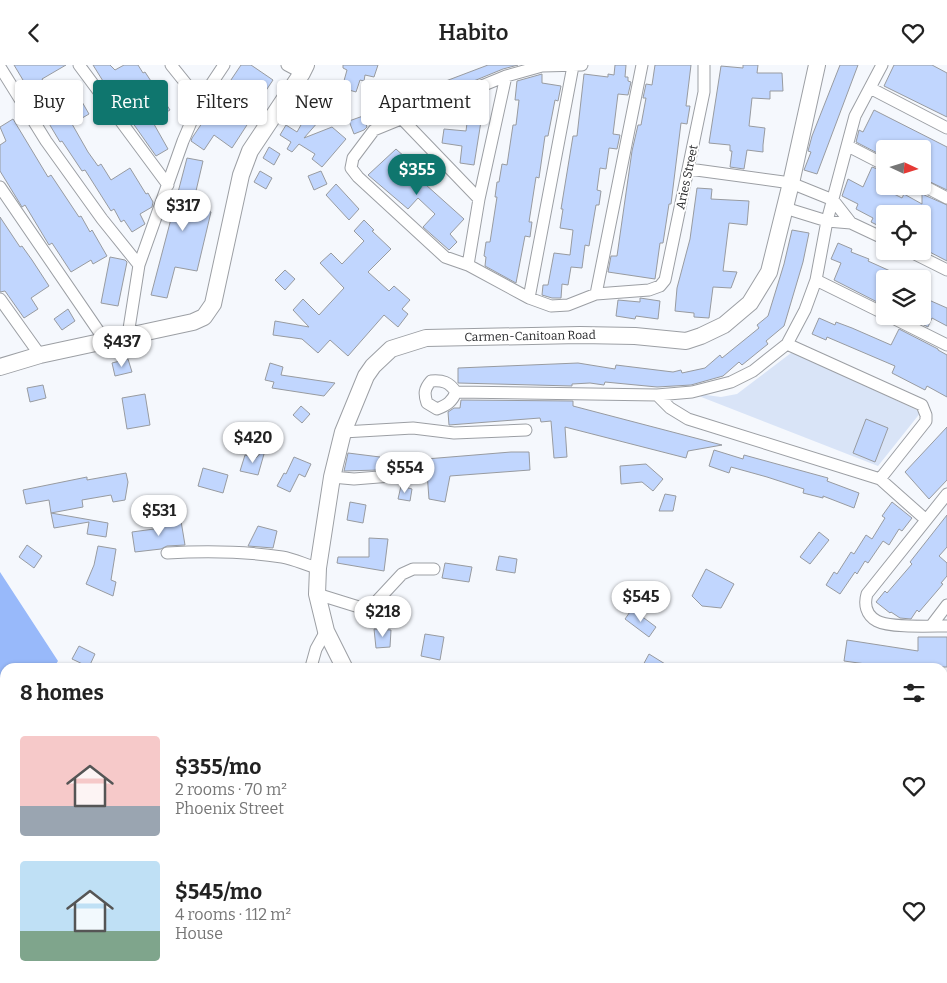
<!DOCTYPE html>
<meta charset="utf-8">
<style>
:root{--surface:#fff;--page:#f6f6f6;--text:#222;--muted:#767676;--accent:#0f766e}
body{margin:0;font-family:Bitter,serif;background:var(--page);color:var(--text);height:100vh;display:flex;flex-direction:column;font-size:19px;white-space:nowrap}
*{box-sizing:border-box;margin:0}
p{font-size:16px;color:var(--muted)}
.icon{flex:none;width:28px;height:28px;fill:none;stroke:currentColor;stroke-width:2;stroke-linecap:round;stroke-linejoin:round}
.map{position:relative;flex:1;overflow:hidden}
.sheet{position:absolute;left:0px;top:598px;width:948px;height:321px;display:flex;flex-direction:column;background:var(--surface);border-radius:15px 15px 0 0;box-shadow:0 1px 4px #0004}
.sheet>*{flex:none}
.guide{position:absolute;left:15px;top:15px;width:500px;height:45px;display:flex;gap:10px}
.needle{width:32px;rotate:94deg}
.controls{position:absolute;left:876px;top:75px;display:grid;gap:10px}
.controls a{display:grid;place-items:center;width:55px;height:55px;border-radius:5px;background:var(--surface);box-shadow:0 1px 4px #0004;font-size:25px}
.price{position:absolute;translate:-50% -42px;padding:0 11px;border-radius:18px;background:#fff;color:#222;font-size:16px;line-height:32px;filter:drop-shadow(0 1px 2px #0008)}
.price::after{content:'';position:absolute;left:50%;top:30px;width:15px;height:11px;margin-left:-8px;background:inherit;clip-path:polygon(0 0,100% 0,50% 100%)}
.price.current{background:var(--accent);color:#fff}
ul{padding:0;list-style:none}
li{display:flex;align-items:center;gap:15px;height:125px;padding:0 20px}
li span{display:grid;place-items:center;flex:none;width:140px;height:100px;border-radius:5px;color:#555}
li>.icon{margin-inline-start:auto}
span .icon{width:60px;height:60px;fill:#fffc;stroke-width:1}
li b{font-size:21px}
h2{display:flex;justify-content:space-between;align-items:center;height:60px;padding:0 20px;font-size:21px}
.chip{padding:0 18px;border-radius:5px;background:var(--surface);box-shadow:0 1px 4px #0004;font-size:18px;line-height:45px}
.chip.current{background:var(--accent);color:#fff}
header{display:flex;justify-content:space-between;align-items:center;height:65px;padding:0 20px;background:var(--surface);font-size:22px;font-weight:600}
.map>svg:first-child{display:block}
.green{fill:#d9e4f7}
.forest{fill:#98b9fa}
.building{fill:#c1d6fe;stroke:#989ba0}
.lines{fill:none;stroke-linecap:round;stroke-linejoin:round}
.street-casing{stroke:#9c9fa4;stroke-width:13}
.secondary-casing{stroke:#9c9fa4;stroke-width:18}
.street{stroke:#fff;stroke-width:11}
.secondary{stroke:#fff;stroke-width:16}
.labels{text-anchor:middle;dominant-baseline:central;stroke-width:4;stroke-linejoin:round;paint-order:stroke}
.street-label{font-size:12px;fill:#232426;stroke:#fff}
</style>
<header><svg class="icon" aria-label="back" viewBox="0 0 24 24"><path d="M15 5l-7 7 7 7"/></svg>Habito<svg class="icon" aria-label="heart" viewBox="0 0 24 24"><path d="M12 20l-8-8c-3-5 5-10 8-4 3-6 11-1 8 4z"/></svg></header>
<div class="map">
<svg width="947" height="918" viewBox="0 0 947 918">
<rect width="100%" height="100%" fill="#f5f8fd"/>
<path class="green" d="M791 288 800 290 921 347 878 401 691 328 721 332 737 329Z"/>
<path class="forest" d="M0 507 58 596 54 602H5V680L0 687Z"/>
<path class="building" d="M14 0H66L42 14 54 35 74 23 89 49 72 59 88 87 98 101 101 99 111 115 130 103 146 129 148 128 153 137 152 142 140 149 145 159 132 167 124 155 121 157 114 144 111 146 85 105 82 106 62 76 60 77Z
M93 0H110L115 5 124 0H138L143 8 145 7 170 45 157 53 146 45 168 84 156 91 118 37H116Z
M241 0H251L273 15 255 42 258 43 232 83 214 70 204 85 191 76 192 73Z
M343 0H378L374 12 365 10 364 16 360 15 356 27 342 23 347 5 343 3Z
M488 0H518L503 4 376 56 372 44Z
M615 0H626L625 12H628V16L631 17 628 30 618 29 613 69 620 70 617 84 609 83 606 104 600 103 597 125 601 126 599 140H596L589 181 585 180 582 203 571 202 568 220 562 219 561 233H552L542 230 543 220H548L554 188 570 190 573 165 560 163 563 144H561L573 71H577L584 9 608 12V9L614 10Z
M655 0H691L686 41H690L687 59 681 58 671 139H669L663 178H660L655 214 608 207 611 191H617L632 86 638 60H641L646 33H643L646 19 652 20Z
M743 0H758L757 8H782L783 26H770V34L752 33 749 61 765 63 763 80V87L747 85 744 104 730 102 732 86H730V80L709 78 721 1 743 3Z
M840 0H858L817 109 804 105 811 87 808 86 812 71Z
M894 0H932L947 8V52L884 21Z
M542 9V18L561 21 558 36 555 35 548 71H545L539 113 536 112 529 157H532L530 172 525 171 516 218 485 201 486 192 484 191 486 177H490L497 132H495L497 117H499L502 99 507 100 513 60H516L519 35H515L517 16Z
M328 21 340 32 304 73 332 62 346 74 322 102 312 94 315 89 299 79 292 87 287 84 291 77 280 70 286 60 297 67 315 35Z
M469 42 483 44 474 100 460 98 462 81 442 78 444 64 466 66Z
M874 45 947 82V125L922 113V84H885V92L856 77 859 65 863 67Z
M363 51 367 62 364 65 354 69 349 56Z
M13 54 48 112 51 110 79 152 81 151 90 167 92 165 107 191 93 199 91 195 71 207 52 178 49 180 25 140 22 142 0 106V80L6 76 0 62Z
M269 82 280 89 274 100 263 93Z
M396 84 406 93 404 95 418 109 416 111 464 154 450 169 457 177 449 185 423 162 435 149 418 133 408 144 368 110Z
M187 93 203 96 192 143 211 147 197 206 175 202 167 233 151 230Z
M872 102 885 107 880 122 902 133 904 129 922 139V129L947 140V196L922 183V149H894L885 144V164L871 157 873 153 856 144 858 139 842 131 848 114 863 122Z
M260 106 272 113 266 124 254 117Z
M321 106 327 119 314 125 308 111Z
M336 119 359 144 349 155 326 130Z
M697 123 712 124 711 134 749 136 747 160 729 158 723 206 737 207 731 223 713 222 709 253 694 252V248L675 246 677 223 690 174Z
M0 152 20 182 22 181 32 195 49 221 31 233 38 244 24 253 5 226 0 227Z
M364 155 374 165 372 166 391 184 368 207 389 226 394 221 410 235 402 244 408 249 398 262 384 250 348 291 330 275 318 288 302 274 273 270 275 256 309 262 293 245 303 234 319 250 344 223 320 198 331 188 342 199 364 176 354 166Z
M792 165 809 168 803 197 784 261 766 276 768 279 758 287 742 300 739 297 723 311 691 320 657 322 605 317 604 320 590 318 572 319V321L458 318V303L578 298 615 304 616 300 673 307 681 305 682 308 705 303 720 290 722 293 759 263 757 260 768 251 784 199Z
M838 178 852 184 851 187 869 194 868 196 908 214H885V241L834 215 841 198 831 194Z
M110 192 125 195 127 197 118 241 101 238Z
M285 205 295 214 285 225 275 215Z
M922 232 947 243V261L932 253 928 262 906 251H922Z
M640 233 660 236 658 254 636 251 635 254 616 251 618 235 640 237Z
M68 244 75 256 62 265 54 254Z
M819 253 835 260 836 257 852 263 891 280 899 264 938 284V285L947 290V332L927 321 925 325 892 308 895 301 827 272 826 275 812 269Z
M128 294 132 307 115 311 112 298Z
M270 298 283 302 281 310 335 318 324 331 272 323 274 317 265 315Z
M43 320 46 333 30 337 27 323Z
M145 329 150 360 127 364 122 333Z
M461 335 573 336V341L722 380 688 386 686 393 565 362 567 392 554 393 551 356 541 357 540 353 449 360 448 347 454 343H460Z
M301 341 310 349 302 358 293 350Z
M866 354 888 363 875 397 853 388Z
M947 362V415L929 434 905 407Z
M266 382 258 410 240 406 245 390 256 393Z
M714 385 743 394 744 390 828 413 827 416 859 428 854 443 823 431V433L803 428 804 424 767 412 731 402 729 408 709 401Z
M511 387H529L530 405 450 411 445 437 429 434 426 394Z
M348 388 380 392 378 405 344 406Z
M294 392 311 399 305 412 299 409 290 427 277 421 284 408 286 409Z
M646 399 663 414 653 426 642 417 621 419 620 401Z
M203 403 228 410 223 428 198 421Z
M126 408 128 417 125 435 113 437 111 430 82 435 83 442 51 448 49 435 26 439 23 425 87 412V415Z
M401 421 412 424 410 436 398 434Z
M665 429 676 431 673 446H659Z
M350 437 366 440 363 458 347 455Z
M892 437 912 453 902 466 899 464 889 480 883 476 868 498 865 496 857 509 855 507 840 529 826 520 834 507 837 509 851 487 854 489 866 470 872 474 885 453 882 451Z
M51 448 108 458 106 472 87 469 89 457 54 463Z
M947 450V482L939 491 947 498V511L941 518 943 519 919 547 917 545 911 554 900 553 891 547 890 548 876 537 885 526 887 528 912 499 910 497Z
M181 456 185 480 167 481 161 484 135 487 132 467 154 464 153 461Z
M258 461 277 466 273 483 248 481Z
M819 467 829 475 810 499 800 492Z
M369 473 388 474 384 506 337 498 338 492H369Z
M27 480 42 491 34 503 19 492Z
M98 481 116 484 111 515 116 517 113 531 86 519 94 500Z
M499 491 517 494 515 508 496 505Z
M445 498 472 502 469 517 442 513Z
M706 504 734 519 721 543 702 541 692 531Z
M632 544 656 562 649 572 625 554Z
M374 564 391 565 390 582 376 583Z
M425 569 444 572 440 595 421 591Z
M918 572H947V602H888L844 596 847 575 918 586Z
M79 581 95 589 89 602 72 594Z
M649 589 670 602H642Z"/>
<g class="lines">
<defs>
<path id="street" d="M79 0 168 120
M171 0 200 36
M287 0 302 8
M582 0 542 1 506 11 374 65 353 93 351 103 358 112 445 192 468 200 529 233 551 241 568 240 596 229 649 225 660 221 665 215 704 27V0
M0 2 46 76 102 154 139 200
M870 23 947 63
M402 54 479 134
M848 81 885 100
M689 104 791 118 833 135 851 158
M922 120 947 133
M0 122 106 277
M785 143 827 156 851 158 885 174
M909 186 947 205
M468 200 479 134 506 11
M816 215 885 249
M596 229 642 0
M529 233 573 1
M0 234 40 290
M889 251 947 280
M128 270 139 200 183 76 200 36 224 0
M431 316C443 315 449 317 456 327 452 337 447 340 437 344L427 338C424 329 424 324 431 316Z
M456 327 657 330 692 327 731 317 753 306 768 294 787 279 805 245 816 215 827 156 855 51 882 0
M657 330 670 343 688 354 880 414 926 356V350L922 340 787 279
M343 367 413 363 454 368 526 365
M332 412 354 414 391 411
M880 414 925 454
M947 429 867 529C864 539 866 550 877 556 890 563 931 561 947 561
M167 488C204 486 244 486 282 492 294 494 306 500 318 503
M317 529 362 543 375 538 402 509 413 504H434
M931 561 947 540
M311 602 316 584 326 566
M942 812 947 815
M945 918 944 896 947 863"/>
<path id="secondary" d="M0 302 40 290 193 257 204 252 213 239 241 110 250 86 302 8 306 0
M344 602 326 566 317 529 318 503 332 412 343 367 366 311 373 301 391 284 426 273 580 270 635 271 686 276 701 271 724 260 750 238 769 207 791 118 817 0
M26 918 31 914"/>
</defs>
<use href="#street" class="street-casing"/>
<use href="#secondary" class="secondary-casing"/>
<use href="#street" class="street"/>
<use href="#secondary" class="secondary"/>
</g>
<g class="labels">
<g class="street-label">
<text transform="translate(687 112) rotate(-78)">Aries Street</text>
<text transform="translate(530 271) rotate(-1)">Carmen-Canitoan Road</text>
</g>
</g>
</svg>
<div class="controls">
<a><svg class="needle" viewBox="-14 -14 28 28"><path d="M0-13l5 13h-10z" fill="#e53935"/><path d="M0 13l5-13h-10z" fill="#767676"/></svg></a>
<a><svg class="icon" aria-label="locate" viewBox="0 0 24 24"><circle cx="12" cy="12" r="6"/><path d="M12 2v4M12 18v4M2 12h4M18 12h4"/></svg></a>
<a><svg class="icon" aria-label="layers" viewBox="0 0 24 24"><path d="M12 4l9 5-9 5-9-5zM3 14l9 5 9-5"/></svg></a>
</div>
<b class="price current" style="left:417px;top:131px">$355</b>
<b class="price" style="left:183px;top:167px">$317</b>
<b class="price" style="left:122px;top:303px">$437</b>
<b class="price" style="left:253px;top:399px">$420</b>
<b class="price" style="left:405px;top:429px">$554</b>
<b class="price" style="left:159px;top:472px">$531</b>
<b class="price" style="left:641px;top:558px">$545</b>
<b class="price" style="left:383px;top:573px">$218</b>
<div class="guide">
<a class="chip">Buy</a>
<a class="chip current">Rent</a>
<a class="chip">Filters</a>
<a class="chip">New</a>
<a class="chip">Apartment</a>
</div>
<section class="sheet">
<h2>8 homes<svg class="icon" aria-label="filters" viewBox="0 0 24 24"><path d="M4 7h16M4 17h16"/><circle cx="9" cy="7" r="2"/><circle cx="15" cy="17" r="2"/></svg></h2>
<ul>
<li><span style="background:linear-gradient(#f6c9c9 70%,#9aa5b1 0)"><svg class="icon" aria-label="home" viewBox="0 0 24 24"><path d="M3 11l9-7 9 7M6 9v11h12V9"/></svg></span><div><b>$355/mo</b><p>2 rooms · 70 m²</p><p>Phoenix Street</p></div><svg class="icon" aria-label="heart" viewBox="0 0 24 24"><path d="M12 20l-8-8c-3-5 5-10 8-4 3-6 11-1 8 4z"/></svg></li>
<li><span style="background:linear-gradient(#bfe0f5 70%,#7fa58c 0)"><svg class="icon" aria-label="home" viewBox="0 0 24 24"><path d="M3 11l9-7 9 7M6 9v11h12V9"/></svg></span><div><b>$545/mo</b><p>4 rooms · 112 m²</p><p>House</p></div><svg class="icon" aria-label="heart" viewBox="0 0 24 24"><path d="M12 20l-8-8c-3-5 5-10 8-4 3-6 11-1 8 4z"/></svg></li>
</ul>
</section>
</div>
